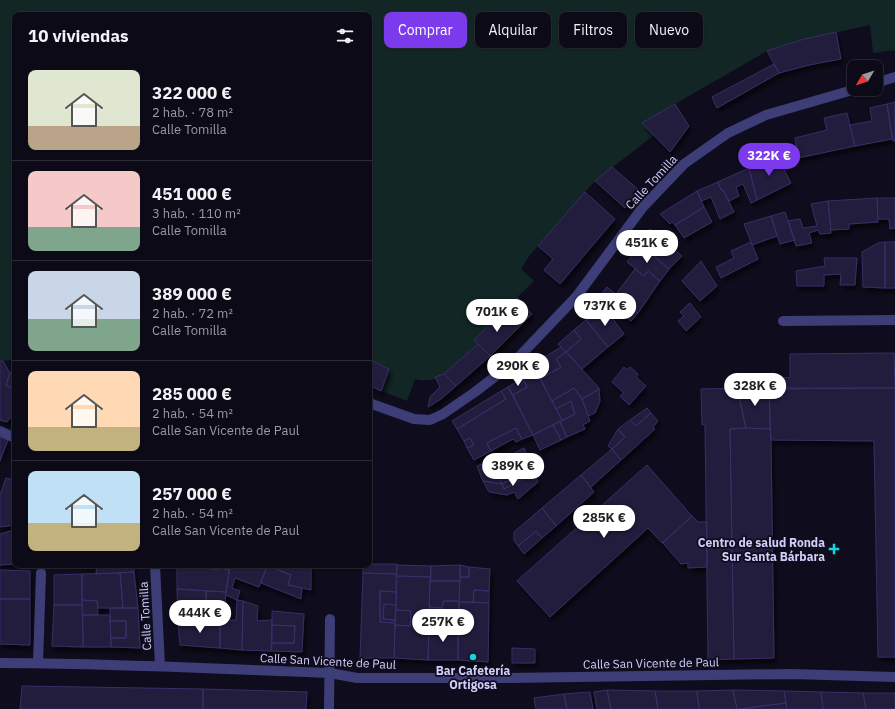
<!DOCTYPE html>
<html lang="es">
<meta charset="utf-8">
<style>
:root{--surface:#0b0a16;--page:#14131f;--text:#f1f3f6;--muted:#9a9aa1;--line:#2b2b35;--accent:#7c3aed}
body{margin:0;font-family:"IBM Plex Sans",sans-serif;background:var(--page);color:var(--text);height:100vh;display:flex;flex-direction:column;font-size:15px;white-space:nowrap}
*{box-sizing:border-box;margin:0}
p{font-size:13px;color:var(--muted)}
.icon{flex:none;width:22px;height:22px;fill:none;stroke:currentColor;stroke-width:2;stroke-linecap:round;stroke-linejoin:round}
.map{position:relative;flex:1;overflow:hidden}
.drawer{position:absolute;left:12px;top:12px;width:360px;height:556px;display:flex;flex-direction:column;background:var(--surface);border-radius:8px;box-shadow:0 1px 3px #0004,0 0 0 1px var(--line)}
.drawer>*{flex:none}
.hud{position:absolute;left:384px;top:12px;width:380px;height:36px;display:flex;gap:8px}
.needle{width:26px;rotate:231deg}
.controls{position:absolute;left:847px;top:60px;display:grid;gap:8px}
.controls a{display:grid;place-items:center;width:36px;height:36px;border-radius:8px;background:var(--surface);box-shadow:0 1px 3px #0004,0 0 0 1px var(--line);font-size:20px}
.price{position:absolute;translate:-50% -34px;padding:0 9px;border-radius:14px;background:#fff;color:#222;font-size:13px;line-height:26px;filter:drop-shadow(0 1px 2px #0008)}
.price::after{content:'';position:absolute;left:50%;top:24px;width:12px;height:9px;margin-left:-6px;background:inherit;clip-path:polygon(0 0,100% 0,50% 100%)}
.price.on{background:var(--accent);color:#fff}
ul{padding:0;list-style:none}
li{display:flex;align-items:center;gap:12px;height:100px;padding:0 16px}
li+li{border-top:1px solid var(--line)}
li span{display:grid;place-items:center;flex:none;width:112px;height:80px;border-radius:8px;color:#555}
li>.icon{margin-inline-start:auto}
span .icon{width:48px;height:48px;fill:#fffc;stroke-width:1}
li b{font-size:17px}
h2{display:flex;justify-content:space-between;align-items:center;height:48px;padding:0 16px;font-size:17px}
.pill{padding:0 14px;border-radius:8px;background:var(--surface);box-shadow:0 1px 3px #0004,0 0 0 1px var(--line);font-size:14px;line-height:36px}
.pill.on{background:var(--accent);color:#fff}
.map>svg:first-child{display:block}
.green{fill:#112625}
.building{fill:#211b3c;stroke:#382f66;filter:url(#shadow)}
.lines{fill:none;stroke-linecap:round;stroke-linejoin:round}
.service{stroke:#3d3d78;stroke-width:10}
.minor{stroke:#3d3d78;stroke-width:10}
.tertiary{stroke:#3d3d78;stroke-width:10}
.poi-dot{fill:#14d4e0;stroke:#0f0d1d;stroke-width:1.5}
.labels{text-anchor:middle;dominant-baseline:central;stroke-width:3.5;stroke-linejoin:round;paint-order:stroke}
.street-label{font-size:12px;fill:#d1cefb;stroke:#0f0d1d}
.poi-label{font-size:12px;font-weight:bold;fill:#d1cefb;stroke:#0f0d1d;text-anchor:end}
</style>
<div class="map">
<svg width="895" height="709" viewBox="0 0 895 709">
<defs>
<filter id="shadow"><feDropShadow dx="2.5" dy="4.5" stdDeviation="2" flood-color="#0009"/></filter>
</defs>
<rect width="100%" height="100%" fill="#0f0d1d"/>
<path class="green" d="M0 0H895V50L873 53 870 25 801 40 767 51 642 123 654 135 595 181 530 255 521 269 534 281 474 340 478 344C466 354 446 376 431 380 425 381 420 380 415 379L407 401 381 391 389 369 369 359V15H15V360L0 361Z"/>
<path class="building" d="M836 32 841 59 809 65 779 73 767 51 801 40Z
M774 64 779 73 717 108 712 97Z
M895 102V141H893L887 104Z
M675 104 689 126 670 152 642 123Z
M887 104 892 139 855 146 850 125 872 121 870 108Z
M847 113 855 146 798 158 795 138 827 130 824 118Z
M777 156 791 183 757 200 749 168Z
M612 167 639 190 625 208 595 181Z
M749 168 757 200 751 203 743 184 736 187 739 196 729 201 723 190H721L718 182Z
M718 182 721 190H723L734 212 720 219 711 197 701 201 697 191Z
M697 191 704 207 675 225 672 222 670 224 660 214Z
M585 192 615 219 560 284 544 270 553 259 538 246Z
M877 198H895V228L890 229 889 219H878Z
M877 198 878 222 849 224V229L831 230 828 201Z
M828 201 831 233 820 234 818 230 809 233 812 243 796 246 788 221 800 219 803 228 817 226 811 204Z
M704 207 712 222 684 238 675 225Z
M785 212 795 240 780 244 771 216Z
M771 216 777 236 752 245 744 224Z
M650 229 662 239 649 252 637 243Z
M662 239 682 256 669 269 649 252Z
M751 242 758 259 721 278 716 267 734 258 731 251Z
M885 242V288L863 287 862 252 878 243Z
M885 242H895V288H885Z
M640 245 669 269 660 281 648 271 644 276 627 262Z
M824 258H857L855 285H840L841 274 824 275V286H797L796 271 825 266Z
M701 261 717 286 700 301 682 281Z
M635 269 644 276 648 271 660 281 638 313 627 306 621 314 600 296 607 287 616 294Z
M517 298 532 314 521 325 505 310Z
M690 303 701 317 686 331 678 321 684 316 680 312Z
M627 306 638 313 631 321 621 314Z
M600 308 607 311 624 334 608 347 586 320Z
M505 310 521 325 490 356 474 340Z
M586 320 608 347 582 369 566 352 581 339 574 330Z
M574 330 581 339 566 352 558 344Z
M478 344 490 356 456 386 444 374Z
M561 347 566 352 556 359 561 367 540 379 532 365Z
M566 352 599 388V389L582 399 574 388 552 401 540 379 561 367 556 359Z
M894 353 895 388 777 389V377L790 378V354Z
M0 361H3L10 373 6 385 15 391V412L7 422 0 420Z
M373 361 389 369 381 391 369 385V370Z
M15 366V391L6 385 10 373Z
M624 367 627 370 630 367 638 374 636 377 646 386 629 405 620 396 624 393 612 382Z
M536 370 562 420 533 435 513 395 527 387 523 378Z
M444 374 456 386 441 399 428 407 430 397 440 387 435 377Z
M523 378 527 387 513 395 508 387Z
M508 387 533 435 522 439 516 428 487 443 491 451 474 460 467 448 474 445 470 438 464 441 457 429 506 399 501 391Z
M574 388 582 399 590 421 583 425 585 429 567 437 560 422 575 414 571 401 556 409 552 401Z
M737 388 746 428 730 429 734 659 708 660 705 424 702 425 701 389Z
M737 388H769L770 429 746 428Z
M769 388H895V657H878L874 441 771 440Z
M599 389 600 401 595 413 588 416 582 399Z
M501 391 506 399 457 429 452 421Z
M571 401 575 414 562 420 556 409Z
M647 408 651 413 636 426 630 420Z
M651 413 658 421 653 427 655 429 621 460 612 449 625 437 618 429 630 420 636 426Z
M560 422 567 437 561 440 553 425Z
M553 425 561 440 540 450 533 435Z
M516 428 522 439 516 442 513 439 491 451 487 443Z
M746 428 770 429 771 440 774 658 734 659 730 429Z
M618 429 625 437 612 449 608 446Z
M0 437 8 440 0 461Z
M470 438 474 445 467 448 464 441Z
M524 448 528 458 513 465 509 456Z
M612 449 621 460 591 487 581 475Z
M502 454 504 458 509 456 513 465 528 458 533 469 502 484 491 460Z
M491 460 502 484 483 481 477 466Z
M647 465 692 516 662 543 648 528 550 617 517 581Z
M533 469 534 473 504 489 502 484Z
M534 473 538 482 518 499 514 492 507 495 489 492 483 481 502 484 504 489Z
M581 475 594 492 556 526 542 508Z
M6 478 15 480V525L0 527V495Z
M542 508 556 526 542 538 536 531 518 546 514 540V532Z
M692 516 698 522H707V567L688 568V563L681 564 663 543Z
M14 530 15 553H14V564L0 565V534Z
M536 531 542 538 524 554 518 546Z
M369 564H397L396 574 363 573V565H369Z
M81 565H97V568L81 566Z
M97 565H134V572L96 574Z
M177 565H209V569L220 570 219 568 229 570 226 592 177 589Z
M219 565H230L229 570 219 568Z
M230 565H265L267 566 259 587 235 578 232 588 240 591 237 600 226 595Z
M281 565H309L311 566V590L288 585 291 575 279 570Z
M397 565 431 566V577L397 576Z
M460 565 469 567V577H460Z
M460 565V581H430L431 566Z
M267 566 291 575 288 585 302 588 301 599 261 583Z
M469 567 490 569 489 591 474 590 473 602H459L460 577H469Z
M0 570 30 571V599H0Z
M134 572 138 608H123L120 573Z
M120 573 123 608H98L97 601 82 600V574Z
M363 573 396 574V592L380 591V622L395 623 394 658H360Z
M82 574V605H54V575Z
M397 576 431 577 430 581 428 660 394 658 395 625 410 626 411 611 396 610Z
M430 581H460L459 601H443L442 608 429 607Z
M177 589 206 591V621L178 622Z
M474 590 489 591V603L473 602Z
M206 591 226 592 225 604H206Z
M380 591 396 592V605L384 604 383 619 395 620V623L380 622Z
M0 599H30V645L0 644Z
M82 600 97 601 98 615H83Z
M237 600 243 601 242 650 220 648V621L236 620Z
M243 601 258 606 257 621 272 620 271 651 242 650Z
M443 601H459L458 626 442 625Z
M459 602 489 603 488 662 458 660Z
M384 604 396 605 395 620 383 619Z
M54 605H82L83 647 52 646Z
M429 607 442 608V625H429Z
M110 608H138L140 648 111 647V638H126V621H110Z
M396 610 411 611 410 626 395 625Z
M272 611 304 614 302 652 271 651 272 643H294L295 626 272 625Z
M83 615H110L111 647H83Z
M110 621H126V638H111Z
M206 621H220V648L180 645 178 622Z
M272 625 295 626 294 643H272Z
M429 625 458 626V660H428Z
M512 648 535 649V663H512Z
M22 686 203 689V709H20Z
M203 689 307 692 306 709H203Z
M607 690 611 709H597L594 692Z
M607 690 655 691 658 709H611Z
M733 690 784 691 786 703 737 709Z
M733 690 737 709H699L697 691Z
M655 691H697L699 709H658Z
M784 691 821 692 823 709H787Z
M590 692 593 709H567L564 694Z
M821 692 863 693 866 709H823Z
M863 693H895V709H866Z
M564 694 567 709H536L534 698Z
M786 703 787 709H741Z"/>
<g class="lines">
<path class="service" d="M783 321 895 320
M38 663 41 573"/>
<path class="minor" d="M876 83 895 77
M369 403 414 419 430 420 443 414 475 392 514 362 576 297 643 207 684 164 728 133 766 115 856 89
M0 431 15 438
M155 565 160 666
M329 709 330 619"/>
<path class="tertiary" d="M0 663C110 663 220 669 330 673L357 678H502L791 674 895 677"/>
</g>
<g class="poi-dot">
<path d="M832 543h4v4h4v4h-4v4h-4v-4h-4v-4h4z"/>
<circle cx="473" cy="657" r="4"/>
</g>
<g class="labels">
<g class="street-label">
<text transform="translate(651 182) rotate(-47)">Calle Tomilla</text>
<text transform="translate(145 616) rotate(-93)">Calle Tomilla</text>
<text transform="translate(328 661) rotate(3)">Calle San Vicente de Paul</text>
<text transform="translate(651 663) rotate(-1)">Calle San Vicente de Paul</text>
</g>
<g class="poi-label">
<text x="825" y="542">Centro de salud Ronda<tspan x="825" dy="14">Sur Santa Bárbara</tspan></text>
<text x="473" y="670" text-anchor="middle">Bar Cafetería<tspan x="473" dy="14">Ortigosa</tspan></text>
</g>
</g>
</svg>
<div class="controls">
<a><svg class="needle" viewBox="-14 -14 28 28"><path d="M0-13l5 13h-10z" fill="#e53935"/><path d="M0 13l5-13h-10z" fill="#9a9aa1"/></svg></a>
</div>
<b class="price on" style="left:769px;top:177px">322K €</b>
<b class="price" style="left:647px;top:264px">451K €</b>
<b class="price" style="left:605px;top:327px">737K €</b>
<b class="price" style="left:497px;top:333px">701K €</b>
<b class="price" style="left:518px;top:387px">290K €</b>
<b class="price" style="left:755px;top:407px">328K €</b>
<b class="price" style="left:513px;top:487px">389K €</b>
<b class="price" style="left:604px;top:539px">285K €</b>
<b class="price" style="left:200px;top:634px">444K €</b>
<b class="price" style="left:443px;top:643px">257K €</b>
<div class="hud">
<a class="pill on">Comprar</a>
<a class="pill">Alquilar</a>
<a class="pill">Filtros</a>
<a class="pill">Nuevo</a>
</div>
<section class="drawer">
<h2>10 viviendas<svg class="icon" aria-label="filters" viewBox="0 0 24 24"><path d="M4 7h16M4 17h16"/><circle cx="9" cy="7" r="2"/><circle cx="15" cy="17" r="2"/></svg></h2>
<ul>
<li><span style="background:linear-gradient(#dfe7d0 70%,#b9a48a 0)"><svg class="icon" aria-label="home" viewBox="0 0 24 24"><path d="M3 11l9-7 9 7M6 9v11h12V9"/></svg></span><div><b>322 000 €</b><p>2 hab. · 78 m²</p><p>Calle Tomilla</p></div></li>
<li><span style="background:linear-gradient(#f6c9c9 70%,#7fa58c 0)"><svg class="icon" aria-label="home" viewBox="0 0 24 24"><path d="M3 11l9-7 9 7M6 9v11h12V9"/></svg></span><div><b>451 000 €</b><p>3 hab. · 110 m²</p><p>Calle Tomilla</p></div></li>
<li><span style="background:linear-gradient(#c9d6e8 60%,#7fa58c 0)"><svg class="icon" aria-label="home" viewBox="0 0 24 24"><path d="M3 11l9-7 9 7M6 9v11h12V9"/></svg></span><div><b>389 000 €</b><p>2 hab. · 72 m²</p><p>Calle Tomilla</p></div></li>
<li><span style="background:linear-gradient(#ffd9b3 70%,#c2b280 0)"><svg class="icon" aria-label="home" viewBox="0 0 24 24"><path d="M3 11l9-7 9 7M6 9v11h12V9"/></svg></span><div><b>285 000 €</b><p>2 hab. · 54 m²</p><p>Calle San Vicente de Paul</p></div></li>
<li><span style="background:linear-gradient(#bfe0f5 65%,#c2b280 0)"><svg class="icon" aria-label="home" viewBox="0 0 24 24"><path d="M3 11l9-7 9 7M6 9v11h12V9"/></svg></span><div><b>257 000 €</b><p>2 hab. · 54 m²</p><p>Calle San Vicente de Paul</p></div></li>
</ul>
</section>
</div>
